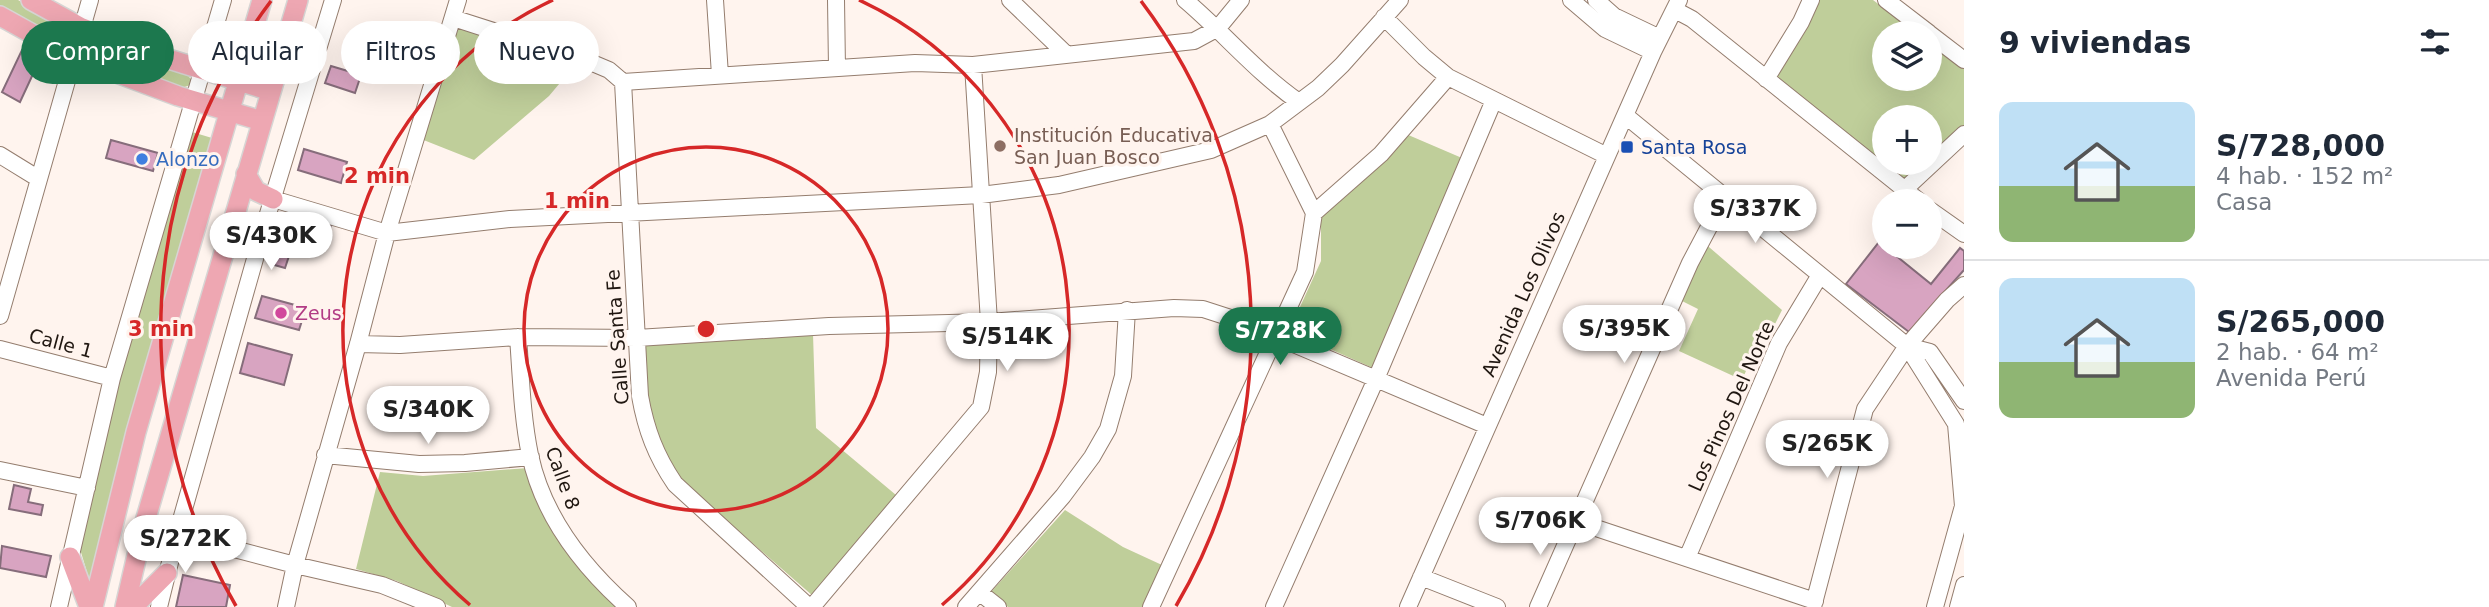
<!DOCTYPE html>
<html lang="es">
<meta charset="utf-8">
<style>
:root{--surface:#fff;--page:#f2f2f3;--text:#1f2937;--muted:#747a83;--line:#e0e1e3;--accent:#1c784e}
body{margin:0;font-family:"DejaVu Sans",sans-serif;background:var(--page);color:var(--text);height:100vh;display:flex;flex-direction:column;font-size:26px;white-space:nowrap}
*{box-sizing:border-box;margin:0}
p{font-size:23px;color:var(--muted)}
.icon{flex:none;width:38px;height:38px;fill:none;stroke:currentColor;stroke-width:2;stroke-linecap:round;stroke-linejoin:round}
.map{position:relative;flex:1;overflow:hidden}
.side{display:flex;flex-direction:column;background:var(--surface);width:525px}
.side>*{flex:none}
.top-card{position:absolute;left:21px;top:21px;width:665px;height:63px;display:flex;gap:14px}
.fabs{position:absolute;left:1872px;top:21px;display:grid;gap:14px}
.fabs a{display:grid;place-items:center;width:70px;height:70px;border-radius:50%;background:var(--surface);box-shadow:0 7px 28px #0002;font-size:35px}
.price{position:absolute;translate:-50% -60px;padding:0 16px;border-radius:24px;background:#fff;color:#222;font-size:23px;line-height:46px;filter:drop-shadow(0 2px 4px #0008)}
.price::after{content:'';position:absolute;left:50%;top:42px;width:21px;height:16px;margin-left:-10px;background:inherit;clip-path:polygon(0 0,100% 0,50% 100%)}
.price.selected{background:var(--accent);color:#fff}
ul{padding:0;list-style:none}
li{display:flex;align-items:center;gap:21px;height:175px;padding:0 35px}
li+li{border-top:2px solid var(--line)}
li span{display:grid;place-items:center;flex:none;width:196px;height:140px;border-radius:14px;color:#555}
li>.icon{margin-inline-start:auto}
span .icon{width:84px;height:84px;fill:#fffc;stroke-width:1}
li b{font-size:30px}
h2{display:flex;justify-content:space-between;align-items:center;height:84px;padding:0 35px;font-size:30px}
.tag{padding:0 24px;border-radius:32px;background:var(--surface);box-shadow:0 7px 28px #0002;font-size:24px;line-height:63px}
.tag.selected{background:var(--accent);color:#fff}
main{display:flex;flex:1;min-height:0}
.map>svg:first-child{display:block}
.green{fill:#bfce9a}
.building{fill:#d8a4c1;stroke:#866d7b;stroke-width:2}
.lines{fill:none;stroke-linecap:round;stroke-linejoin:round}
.minor-casing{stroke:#947d6e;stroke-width:18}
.major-casing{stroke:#d7d5d4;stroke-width:22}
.minor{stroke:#fff;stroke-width:16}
.major{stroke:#eea7b2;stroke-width:19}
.ring{fill:none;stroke:#d62828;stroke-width:3.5}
.education-dot{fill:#8d6e63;stroke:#fff4ee;stroke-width:2.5}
.transit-dot{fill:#1a4fb4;stroke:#fff4ee;stroke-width:2.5}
.shop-dot{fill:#3f7fe0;stroke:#fff4ee;stroke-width:2.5}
.hotel-dot{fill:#d1479c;stroke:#fff4ee;stroke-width:2.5}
.labels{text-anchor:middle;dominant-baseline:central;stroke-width:6;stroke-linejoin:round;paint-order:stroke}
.education-label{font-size:19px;fill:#785e54;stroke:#fff4ee;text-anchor:start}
.transit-label{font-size:19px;fill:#164399;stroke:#fff4ee;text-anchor:start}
.shop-label{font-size:19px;fill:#366cbe;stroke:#fff4ee;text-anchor:start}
.street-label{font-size:19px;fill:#201711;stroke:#fff4ee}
.hotel-label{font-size:19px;fill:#b23c85;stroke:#fff4ee;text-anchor:start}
.centre{fill:#d62828;stroke:#fff4ee;stroke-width:3.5}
.ring-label{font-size:21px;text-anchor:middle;font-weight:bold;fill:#d62828;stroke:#fff4ee;stroke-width:6;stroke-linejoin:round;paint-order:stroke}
</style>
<main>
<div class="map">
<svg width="1964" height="607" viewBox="0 0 1964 607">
<rect width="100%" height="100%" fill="#fff4ee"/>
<path class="green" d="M0 0H18L68 26 73 32 70 39 63 40 55 36 0 5Z
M1819 0H1873L1917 33H1885V79H1930V43L1964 69V126L1930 157V117H1885V163H1924L1905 181 1775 78 1808 25Z
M457 27 575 65 549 96 474 160 421 139Z
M93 44 187 74 192 81 190 85 182 88 90 55 88 50Z
M192 132 212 138 90 582 80 549 118 381Z
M1406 134 1462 158 1373 368 1289 331 1321 261V215Z
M1702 241 1782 310 1766 342 1760 339 1742 380 1679 351 1698 309 1674 297Z
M813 334 816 428 896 495 813 596 685 484C649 437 648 400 644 343Z
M528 468 622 607H452L397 581 356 569 380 472 423 476Z
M1065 510 1123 547 1162 565 1142 607H1008L991 592Z"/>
<path class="building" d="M22 50 40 59 20 102 2 92Z
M331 66 361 75 355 93 325 83Z
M111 140 158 153 153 171 106 158Z
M304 149 347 162 341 183 298 170Z
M288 208 332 222 326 240 282 227Z
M1879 242 1931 284 1960 248 1964 251V270L1909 332 1846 284Z
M274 251 289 256 285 268 271 264Z
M262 296 306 308 299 330 255 318Z
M248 343 292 355 284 385 240 373Z
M14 485 31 489 28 502 43 505 41 515 9 509Z
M2 546 51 556 46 577 0 568Z
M183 575 230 585 226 607H176Z"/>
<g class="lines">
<defs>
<path id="minor" d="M715 0 720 75
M836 0 837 68
M1010 0 1066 54
M1185 0C1224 33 1257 73 1299 102
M1571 0 1605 29 1653 52
M1596 0 1614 16 1660 38
M1886 0 1929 33
M1675 10 1692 19 1919 201
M1384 17 1424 57 1448 77 1607 156
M453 18 590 62 609 70 623 82 915 63 973 65 1194 41 1218 28 1241 0
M1930 34 1964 60
M1766 79 1801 22 1811 0
M623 82 640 396C646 430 656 456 675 484L809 607
M1626 116 1907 346 1956 424 1963 506 1935 607
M0 155 39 179
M1904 190 1964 134
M273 199 387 233 510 219 981 195 1059 185 1211 150 1270 124 1318 88 1342 65 1400 0
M1930 210 1964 234
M1314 213 1381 154 1448 77
M0 316 90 0
M518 337C521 377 522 416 530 455 543 516 583 567 628 607
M358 344 400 345 518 337 637 338 829 326 989 322 1174 308 1203 309 1237 320 1487 426
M1907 346 1930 352 1964 401
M0 349 112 378
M325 455 419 464 465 463 531 457
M0 470 87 488
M1575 521 1815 601
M177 534 295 565 382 585 437 607
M1687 558 1779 343 1820 275
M1421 577 1497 607
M979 592 998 607
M59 607 112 378 223 0
M159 607 177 534 264 227 333 0
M286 607 295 565 358 344 387 233 458 0
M812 607 981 407 988 372 989 322 973 65
M966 607 1063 496 1092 457 1108 429 1123 376 1127 310
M1151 607 1305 272 1314 213 1270 124
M1274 607 1376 379 1494 100
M1408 607 1653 52 1679 0
M1538 607 1690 263 1709 227 1731 200
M1813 607 1865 409 1907 346 1947 300 1964 285
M1958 607 1964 585"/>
<path id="major" d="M31 0 82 28 143 51 271 91
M0 16 74 57 178 96 262 121
M246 174 256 191 273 199
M70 557 89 607
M93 607 136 432 262 0
M125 607 144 525 298 0
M133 607 167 573"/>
</defs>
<use href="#minor" class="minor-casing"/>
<use href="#major" class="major-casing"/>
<use href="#minor" class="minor"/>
<use href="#major" class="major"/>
</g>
<g class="ring">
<circle cx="706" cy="329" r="182"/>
<path d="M470 605A363 363 0 0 1 553 0M859 0A363 363 0 0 1 942 605"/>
<path d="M236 606A545 545 0 0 1 271 1M1141 1A545 545 0 0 1 1176 606"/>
</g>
<circle class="education-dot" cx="1000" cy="146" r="7"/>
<rect class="transit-dot" x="1620" y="140" width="14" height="14" rx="3.5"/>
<circle class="shop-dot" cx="142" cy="159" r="7"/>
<circle class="hotel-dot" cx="281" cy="313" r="7"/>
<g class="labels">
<g class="education-label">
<text x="1014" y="135">Institución Educativa<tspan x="1014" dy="22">San Juan Bosco</tspan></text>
</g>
<g class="transit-label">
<text x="1641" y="147">Santa Rosa</text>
</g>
<g class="shop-label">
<text x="156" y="159">Alonzo</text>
</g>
<g class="street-label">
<text transform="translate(1523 294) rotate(-66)">Avenida Los Olivos</text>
<text transform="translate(617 337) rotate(-94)">Calle Santa Fe</text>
<text transform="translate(61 343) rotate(15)">Calle 1</text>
<text transform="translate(1731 406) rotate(-66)">Los Pinos Del Norte</text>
<text transform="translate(563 478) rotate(70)">Calle 8</text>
</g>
<g class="hotel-label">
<text x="295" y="313">Zeus</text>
</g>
</g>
<circle cx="706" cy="329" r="10" class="centre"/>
<g class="ring-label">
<text x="377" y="183">2 min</text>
<text x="577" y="208">1 min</text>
<text x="161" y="336">3 min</text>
</g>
</svg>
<div class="fabs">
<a><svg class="icon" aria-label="layers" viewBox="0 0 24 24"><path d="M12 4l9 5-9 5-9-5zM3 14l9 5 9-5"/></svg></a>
<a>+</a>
<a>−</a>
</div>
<b class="price" style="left:1755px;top:245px">S/337K</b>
<b class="price" style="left:271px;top:272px">S/430K</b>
<b class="price" style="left:1624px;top:365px">S/395K</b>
<b class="price selected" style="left:1280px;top:367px">S/728K</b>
<b class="price" style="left:1007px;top:373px">S/514K</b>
<b class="price" style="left:428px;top:446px">S/340K</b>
<b class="price" style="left:1827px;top:480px">S/265K</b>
<b class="price" style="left:1540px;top:557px">S/706K</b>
<b class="price" style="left:185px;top:575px">S/272K</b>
<div class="top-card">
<a class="tag selected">Comprar</a>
<a class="tag">Alquilar</a>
<a class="tag">Filtros</a>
<a class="tag">Nuevo</a>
</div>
</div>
<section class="side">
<h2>9 viviendas<svg class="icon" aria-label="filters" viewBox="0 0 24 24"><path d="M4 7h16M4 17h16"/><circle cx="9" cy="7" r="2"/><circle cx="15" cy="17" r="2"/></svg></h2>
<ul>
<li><span style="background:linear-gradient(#bfe0f5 60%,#8fb573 0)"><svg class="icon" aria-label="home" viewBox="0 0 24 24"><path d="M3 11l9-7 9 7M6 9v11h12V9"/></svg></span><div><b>S/728,000</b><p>4 hab. · 152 m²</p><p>Casa</p></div></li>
<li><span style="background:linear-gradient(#bfe0f5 60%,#8fb573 0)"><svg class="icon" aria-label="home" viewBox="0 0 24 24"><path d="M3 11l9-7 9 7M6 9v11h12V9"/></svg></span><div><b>S/265,000</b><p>2 hab. · 64 m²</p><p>Avenida Perú</p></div></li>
</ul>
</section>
</main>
